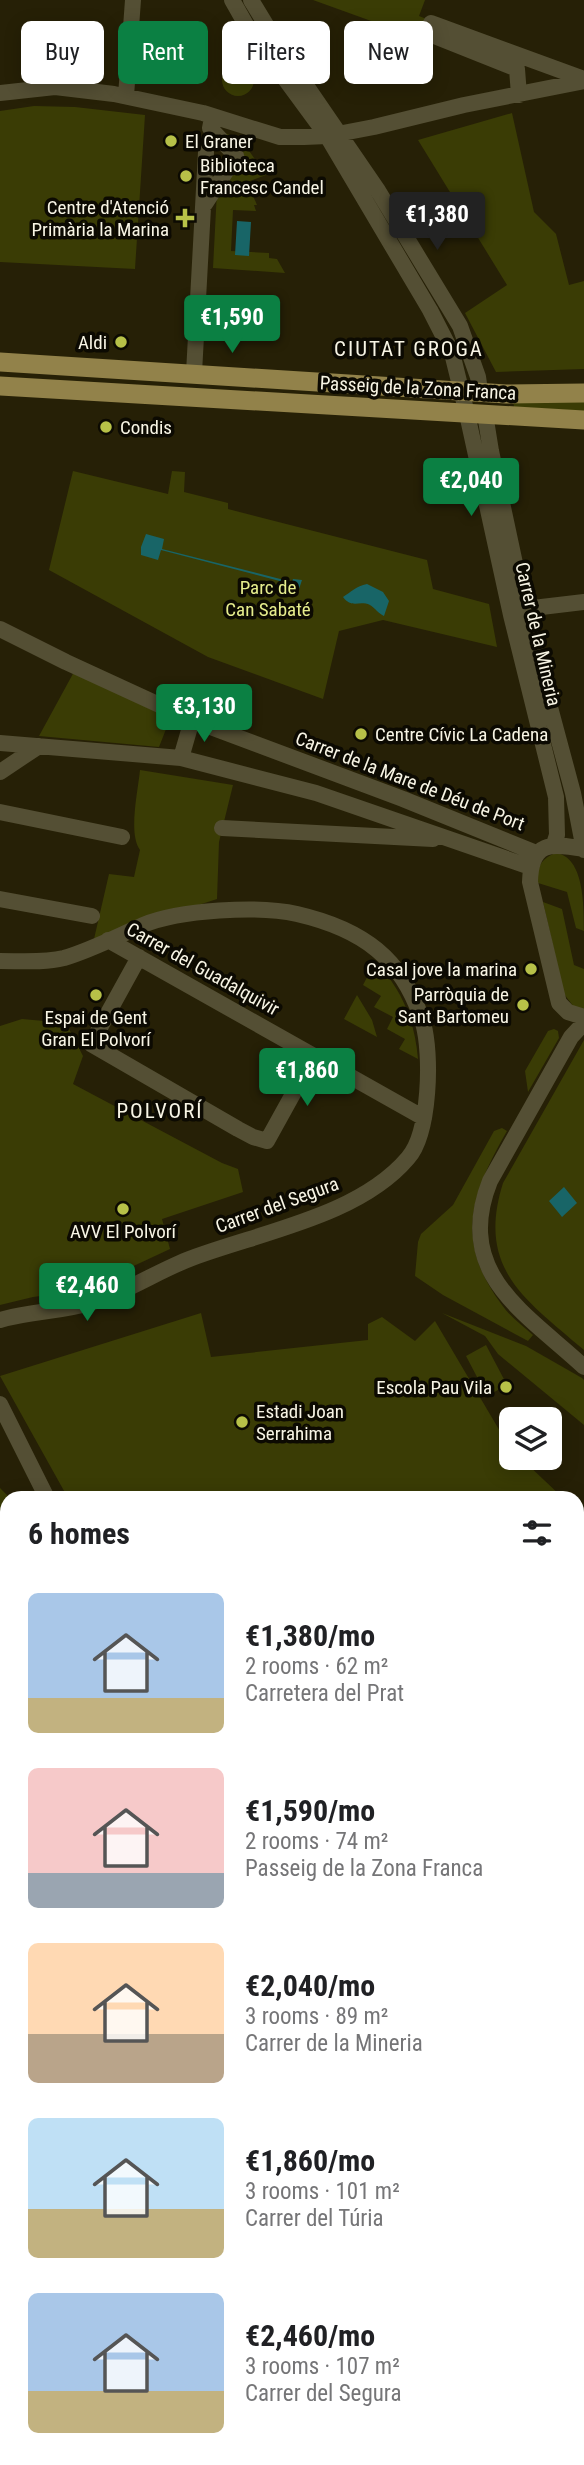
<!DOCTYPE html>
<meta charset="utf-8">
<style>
:root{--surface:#fff;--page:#f6f6f6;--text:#202124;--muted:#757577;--accent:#0b8043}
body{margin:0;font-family:"Roboto Condensed",sans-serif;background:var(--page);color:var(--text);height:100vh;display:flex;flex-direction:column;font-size:26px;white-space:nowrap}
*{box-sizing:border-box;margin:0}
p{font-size:23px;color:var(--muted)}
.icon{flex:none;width:38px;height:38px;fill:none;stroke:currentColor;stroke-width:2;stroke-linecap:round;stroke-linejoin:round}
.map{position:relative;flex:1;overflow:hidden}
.details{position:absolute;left:0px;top:1491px;width:584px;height:975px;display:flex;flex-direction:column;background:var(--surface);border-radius:21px 21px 0 0;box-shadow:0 4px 18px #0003}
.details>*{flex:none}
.hud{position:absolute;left:21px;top:21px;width:542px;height:63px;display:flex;gap:14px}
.controls{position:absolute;left:499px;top:1407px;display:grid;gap:14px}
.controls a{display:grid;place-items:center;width:63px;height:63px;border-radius:10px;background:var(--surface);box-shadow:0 4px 18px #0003;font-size:35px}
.price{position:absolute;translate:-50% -60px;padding:0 16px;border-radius:7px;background:var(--accent);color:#fff;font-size:23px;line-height:46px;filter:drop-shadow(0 2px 4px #0008)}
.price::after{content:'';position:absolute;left:50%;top:42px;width:21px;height:16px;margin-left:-10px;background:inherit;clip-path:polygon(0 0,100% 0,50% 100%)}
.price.on{background:#222;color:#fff}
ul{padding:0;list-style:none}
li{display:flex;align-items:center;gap:21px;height:175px;padding:0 28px}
li span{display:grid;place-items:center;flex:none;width:196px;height:140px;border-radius:10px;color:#555}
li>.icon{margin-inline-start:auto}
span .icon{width:84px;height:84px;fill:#fffc;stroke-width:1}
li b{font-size:30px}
h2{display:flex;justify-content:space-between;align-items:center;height:84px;padding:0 28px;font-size:30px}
.tag{padding:0 24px;border-radius:10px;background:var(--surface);box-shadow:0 4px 18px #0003;font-size:24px;line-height:63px}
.tag.on{background:var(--accent);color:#fff}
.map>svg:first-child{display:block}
.green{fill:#3a3c05}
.water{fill:#186567}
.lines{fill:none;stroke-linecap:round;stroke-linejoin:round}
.minor{stroke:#544f34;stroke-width:16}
.major{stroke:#92824a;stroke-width:19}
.poi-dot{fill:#b7c148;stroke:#0c0a02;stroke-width:2.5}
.labels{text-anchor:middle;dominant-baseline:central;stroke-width:7;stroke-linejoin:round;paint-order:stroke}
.poi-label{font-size:19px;fill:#f8f5e5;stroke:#0c0a02;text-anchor:start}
.street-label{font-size:19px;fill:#f8f5e5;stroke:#0c0a02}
.park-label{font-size:19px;fill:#e6ed8d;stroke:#0c0a02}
.neighbourhood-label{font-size:21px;letter-spacing:2px;fill:#f8f5e5;stroke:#0c0a02}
</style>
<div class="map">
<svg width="584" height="2465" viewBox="0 0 584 2465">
<rect width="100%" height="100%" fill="#262006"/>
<path class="green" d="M313 0H425L419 16 429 20 421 39Z
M222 80a16 16 0 1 1 32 0a16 16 0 1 1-32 0Z
M34 106 75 107 145 115 135 269 0 262V111Z
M512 113 534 212 556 234 569 285 584 281V369L496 372 465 313 507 285 418 140Z
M215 130 240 138 266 175 247 182 257 205H254L256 211 233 210 231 251 269 253V258L277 259 285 273 213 268 217 191 238 157Z
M584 399V411L514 407 513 400Z
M73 471 168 494 172 471 185 472 184 492 228 503V509L427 560 433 589 489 604 497 647 383 620 339 631 323 699 208 657 49 570Z
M75 670 170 719 159 747 39 736Z
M140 770 233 785 219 842 217 899 94 939 109 874 134 877 140 850C128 834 138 791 140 770Z
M556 853C584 857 584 905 584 931L576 928 567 892 538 883C536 868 541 858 556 853Z
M543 902 562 909 574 965 584 969V1009L574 1007 564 994Z
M375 962C402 988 415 1022 418 1059L399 1049 405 1039 387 1029 393 1017 374 1007 381 996 363 985Z
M357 995 372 1020 377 1037 344 1019Z
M22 1019 66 1023 83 1056 73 1084 222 1163 238 1169 243 1192 162 1219 170 1249 80 1291 33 1297 0 1305V1026Z
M554 1029 558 1031 559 1038 528 1092 525 1071 548 1031Z
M584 1040V1350C525 1299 476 1269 503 1183Z
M502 1128 507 1131C471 1194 454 1241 502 1305 510 1317 523 1326 533 1335L528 1341 443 1295 415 1276 418 1242 421 1234 453 1205 494 1131Z
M201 1313 211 1357 368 1340V1324L382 1317 415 1341 435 1321 511 1450V1458H518L525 1462 563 1498H68L0 1376Z
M442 1313 526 1346 582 1378 584 1380V1425L498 1354 485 1336Z
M486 1345 507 1385 487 1396 466 1356Z
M0 1488 10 1498H7V1652L0 1649Z
M578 1512 584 1518V1640L578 1619Z
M578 1971 584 1979V2066H578Z
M0 2166 7 2168V2459H212V2465H0Z"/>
<path class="water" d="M237 221 251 222 249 256 235 255Z
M146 534 164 539 162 549 292 582 293 579 302 580 299 589 291 587V584L161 550 158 560 141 555V547Z
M367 584 383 592 389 601 384 616C379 614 375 608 370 605 359 600 352 609 343 597 351 592 356 586 367 584Z
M564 1187 577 1203 562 1217 549 1201Z"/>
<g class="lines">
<path class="minor" d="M232 0 249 30 327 136 430 310 452 353 467 414 511 615 556 797 557 835 554 844
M251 0 277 43 377 189 460 326 478 377 480 391
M0 93 55 87 114 94 203 113 280 137H304L327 136 374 127 464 105 584 81
M519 95 517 69 427 33 431 23 584 79
M126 96 133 0
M205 204 236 156 210 128 211 123
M194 373 206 152
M485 414 491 451 529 629 573 793 584 850
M518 613 533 608 584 602
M0 629 66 662 192 720 403 799 536 853
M0 743 181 758 316 793 530 867
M181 758 192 720
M0 772 39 746
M0 812 122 837
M222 828 433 839
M584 849C551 843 531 841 530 882L559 1003 568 1012 584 1017
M0 899 92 916
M108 940 424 1118
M139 957 91 1044 238 1129 253 1137 267 1141 314 1056
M0 961C21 961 44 963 64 958 91 950 118 936 143 925 179 910 259 905 297 914 362 929 403 958 423 1023 432 1054 430 1133 408 1158 359 1216 261 1232 192 1258 157 1271 126 1293 89 1303 60 1312 30 1311 0 1320
M584 1023 571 1037 490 1181C453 1274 526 1313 584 1367
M0 1404 47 1498
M578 1656 582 1689V1833L584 1875
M0 1683 7 1684
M0 1706 7 1716
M0 1811 7 1800
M578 1938 584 1944
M7 2000V2005
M578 2080 584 2081
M578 2320 584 2312
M578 2401 584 2391
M222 2465 223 2459
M488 2465 490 2459
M540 2465 542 2459"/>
<path class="major" d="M0 362 506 394 584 393
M0 386 584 420"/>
</g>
<g class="poi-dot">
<circle cx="171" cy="141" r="7"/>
<circle cx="186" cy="176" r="7"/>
<path d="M181.5 207.5h7v7h7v7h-7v7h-7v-7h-7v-7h7z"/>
<circle cx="121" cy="342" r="7"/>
<circle cx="106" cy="427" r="7"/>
<circle cx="361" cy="734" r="7"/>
<circle cx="531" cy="969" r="7"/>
<circle cx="96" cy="995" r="7"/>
<circle cx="523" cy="1005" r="7"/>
<circle cx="123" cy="1209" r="7"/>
<circle cx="506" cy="1387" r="7"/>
<circle cx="242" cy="1422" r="7"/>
</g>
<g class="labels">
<g class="poi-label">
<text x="185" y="141">El Graner</text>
<text x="200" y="165">Biblioteca<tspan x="200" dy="22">Francesc Candel</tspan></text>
<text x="169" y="207" text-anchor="end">Centre d'Atenció<tspan x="169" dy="22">Primària la Marina</tspan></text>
<text x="107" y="342" text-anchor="end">Aldi</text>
<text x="120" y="427">Condis</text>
<text x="375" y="734">Centre Cívic La Cadena</text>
<text x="517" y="969" text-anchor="end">Casal jove la marina</text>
<text x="509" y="994" text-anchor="end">Parròquia de<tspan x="509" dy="22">Sant Bartomeu</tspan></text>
<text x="96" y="1017" text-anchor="middle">Espai de Gent<tspan x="96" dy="22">Gran El Polvorí</tspan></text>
<text x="123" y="1231" text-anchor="middle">AVV El Polvorí</text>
<text x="492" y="1387" text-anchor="end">Escola Pau Vila</text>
<text x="256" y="1411">Estadi Joan<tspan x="256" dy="22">Serrahima</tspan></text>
</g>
<g class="street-label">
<text transform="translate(418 388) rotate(3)">Passeig de la Zona Franca</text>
<text transform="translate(538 634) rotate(77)">Carrer de la Mineria</text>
<text transform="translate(410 781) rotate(21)">Carrer de la Mare de Déu de Port</text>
<text transform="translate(203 969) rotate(29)">Carrer del Guadalquivir</text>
<text transform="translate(277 1205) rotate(-20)">Carrer del Segura</text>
</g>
<g class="park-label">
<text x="268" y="587">Parc de<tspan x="268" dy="22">Can Sabaté</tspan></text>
</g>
<g class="neighbourhood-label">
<text x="409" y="349">CIUTAT GROGA</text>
<text x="160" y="1111">POLVORÍ</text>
</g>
</g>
</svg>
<div class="controls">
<a><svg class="icon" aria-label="layers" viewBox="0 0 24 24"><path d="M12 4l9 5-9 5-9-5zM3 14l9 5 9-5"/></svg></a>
</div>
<b class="price on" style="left:437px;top:252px">€1,380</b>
<b class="price" style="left:232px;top:355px">€1,590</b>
<b class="price" style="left:471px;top:518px">€2,040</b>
<b class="price" style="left:204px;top:744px">€3,130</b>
<b class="price" style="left:307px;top:1108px">€1,860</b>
<b class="price" style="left:87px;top:1323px">€2,460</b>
<div class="hud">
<a class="tag">Buy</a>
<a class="tag on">Rent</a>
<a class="tag">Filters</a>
<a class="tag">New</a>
</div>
<section class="details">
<h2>6 homes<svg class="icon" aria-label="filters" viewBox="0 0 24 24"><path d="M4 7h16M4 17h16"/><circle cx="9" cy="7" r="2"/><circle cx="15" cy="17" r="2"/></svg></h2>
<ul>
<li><span style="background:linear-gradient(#a9c7e8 75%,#c2b280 0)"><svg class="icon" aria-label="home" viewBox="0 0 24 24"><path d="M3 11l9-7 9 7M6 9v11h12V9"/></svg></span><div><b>€1,380/mo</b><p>2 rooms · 62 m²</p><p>Carretera del Prat</p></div></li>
<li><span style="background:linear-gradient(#f6c9c9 75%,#9aa5b1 0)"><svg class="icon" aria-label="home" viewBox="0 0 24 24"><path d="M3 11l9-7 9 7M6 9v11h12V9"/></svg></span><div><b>€1,590/mo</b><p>2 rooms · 74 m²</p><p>Passeig de la Zona Franca</p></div></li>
<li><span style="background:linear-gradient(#ffd9b3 65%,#b9a48a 0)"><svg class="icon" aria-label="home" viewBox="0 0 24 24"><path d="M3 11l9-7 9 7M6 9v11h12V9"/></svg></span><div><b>€2,040/mo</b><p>3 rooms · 89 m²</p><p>Carrer de la Mineria</p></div></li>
<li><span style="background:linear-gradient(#bfe0f5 65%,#c2b280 0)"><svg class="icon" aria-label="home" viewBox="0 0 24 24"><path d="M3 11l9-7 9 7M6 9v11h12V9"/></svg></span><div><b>€1,860/mo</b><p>3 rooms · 101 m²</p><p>Carrer del Túria</p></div></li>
<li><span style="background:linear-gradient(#a9c7e8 70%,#c2b280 0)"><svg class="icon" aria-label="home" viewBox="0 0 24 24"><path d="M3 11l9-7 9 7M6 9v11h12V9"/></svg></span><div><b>€2,460/mo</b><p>3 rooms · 107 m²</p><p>Carrer del Segura</p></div></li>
</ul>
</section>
</div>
